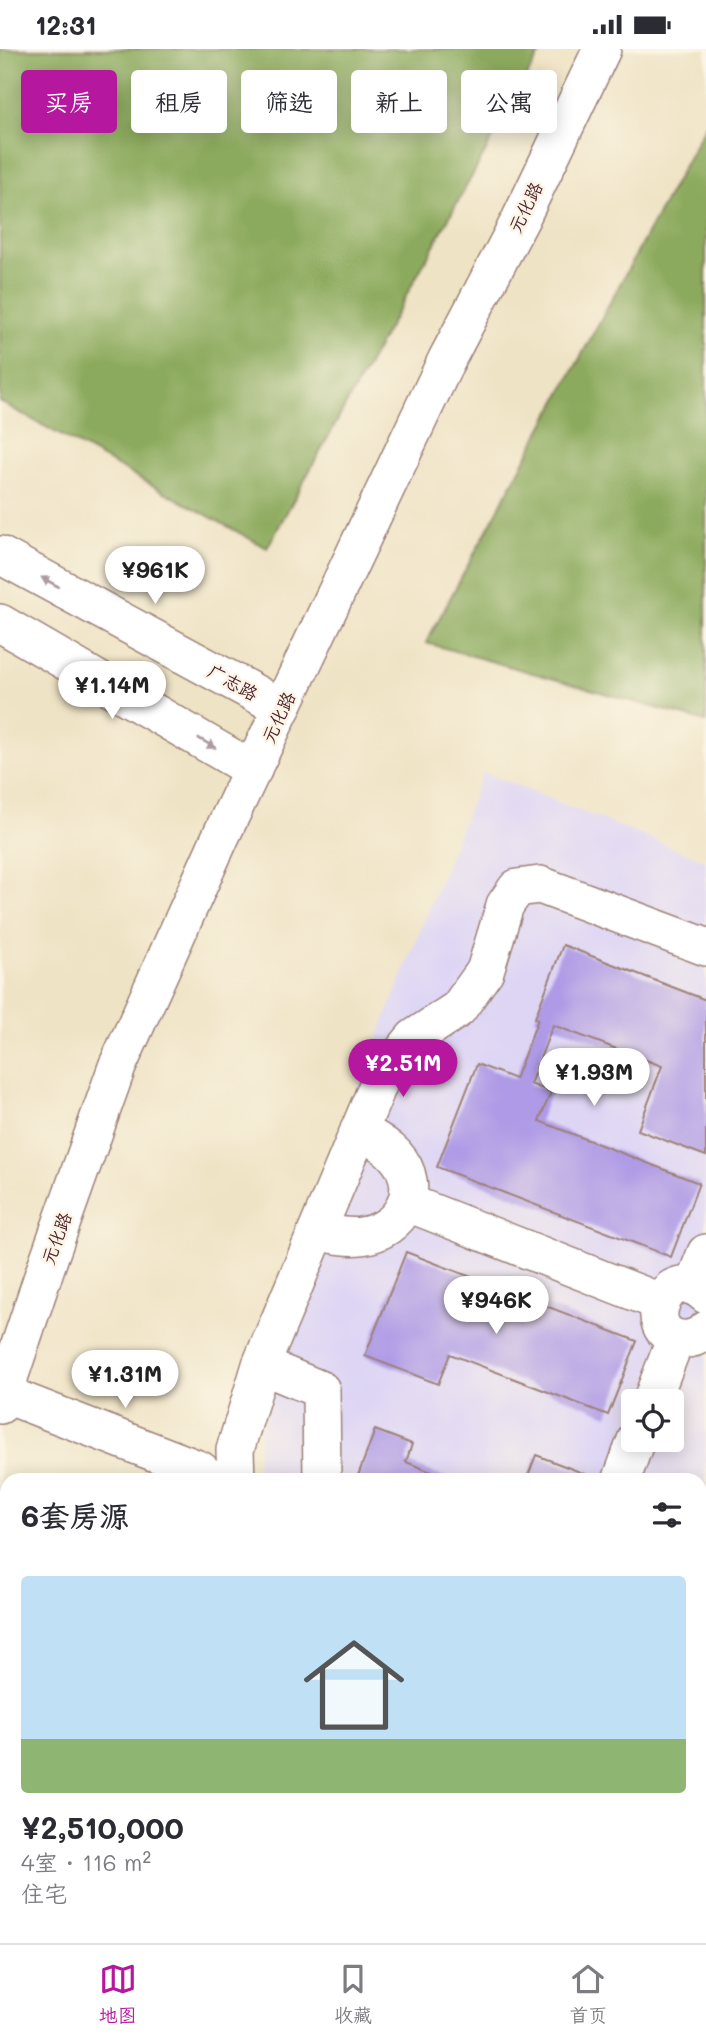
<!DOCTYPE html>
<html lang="zh">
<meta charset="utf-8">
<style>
:root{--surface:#fff;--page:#f7f7f7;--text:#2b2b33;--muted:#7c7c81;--line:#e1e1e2;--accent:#b5179e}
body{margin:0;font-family:Mali,"LXGW WenKai TC",sans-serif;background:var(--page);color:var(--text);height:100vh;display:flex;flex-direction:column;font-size:26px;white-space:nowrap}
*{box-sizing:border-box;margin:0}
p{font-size:23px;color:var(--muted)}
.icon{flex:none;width:38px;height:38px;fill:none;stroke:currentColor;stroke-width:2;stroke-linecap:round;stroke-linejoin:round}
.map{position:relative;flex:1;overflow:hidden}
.side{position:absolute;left:0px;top:1424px;width:707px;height:471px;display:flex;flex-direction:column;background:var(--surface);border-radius:21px 21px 0 0;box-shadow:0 4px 18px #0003}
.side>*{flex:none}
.hud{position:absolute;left:21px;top:21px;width:665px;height:63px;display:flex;gap:14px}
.tools{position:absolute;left:621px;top:1340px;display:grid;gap:14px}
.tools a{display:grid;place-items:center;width:63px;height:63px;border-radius:7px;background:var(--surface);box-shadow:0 4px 18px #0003;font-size:35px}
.price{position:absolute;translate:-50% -60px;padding:0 16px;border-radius:24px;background:#fff;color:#222;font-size:23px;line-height:46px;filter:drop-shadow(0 2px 4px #0008)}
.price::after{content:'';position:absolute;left:50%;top:42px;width:21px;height:16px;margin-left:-10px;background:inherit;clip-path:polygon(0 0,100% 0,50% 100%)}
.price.selected{background:var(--accent);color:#fff}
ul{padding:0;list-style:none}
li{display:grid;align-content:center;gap:14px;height:371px;padding:0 21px}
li+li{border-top:2px solid var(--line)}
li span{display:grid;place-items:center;height:217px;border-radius:7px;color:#555}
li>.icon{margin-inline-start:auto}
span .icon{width:126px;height:126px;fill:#fffc;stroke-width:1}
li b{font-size:30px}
h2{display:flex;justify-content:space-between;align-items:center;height:84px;padding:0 21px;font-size:30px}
.chip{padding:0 24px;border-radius:7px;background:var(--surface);box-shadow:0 4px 18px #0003;font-size:24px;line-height:63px}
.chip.selected{background:var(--accent);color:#fff}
.status{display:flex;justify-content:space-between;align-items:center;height:49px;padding:0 35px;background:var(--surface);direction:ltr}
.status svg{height:19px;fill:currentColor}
.tab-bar{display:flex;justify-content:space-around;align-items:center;height:98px;border-top:2px solid var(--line);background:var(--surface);font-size:19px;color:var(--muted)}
.tab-bar a{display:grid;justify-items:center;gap:4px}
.tab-bar .selected{color:var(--accent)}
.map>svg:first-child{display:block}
.built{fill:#ded5f5;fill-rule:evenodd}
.forest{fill:#8caa5d;stroke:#6b6444;stroke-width:2}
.building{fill:#ae9ae6}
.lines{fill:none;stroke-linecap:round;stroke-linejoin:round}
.minor-casing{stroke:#9c8178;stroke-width:40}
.minor{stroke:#fff;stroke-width:37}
.oneway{fill:#ae9aa0}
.labels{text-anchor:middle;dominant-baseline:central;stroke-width:5;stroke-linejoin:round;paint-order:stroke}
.street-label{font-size:18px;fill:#4a1f2b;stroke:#fcf5e5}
</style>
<div class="status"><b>12:31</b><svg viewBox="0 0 49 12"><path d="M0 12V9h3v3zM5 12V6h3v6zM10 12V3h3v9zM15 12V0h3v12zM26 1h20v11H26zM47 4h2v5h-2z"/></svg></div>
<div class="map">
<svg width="706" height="1894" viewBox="0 0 706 1894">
<rect width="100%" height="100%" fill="#fcf5e5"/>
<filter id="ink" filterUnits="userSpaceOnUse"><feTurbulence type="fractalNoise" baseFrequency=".0143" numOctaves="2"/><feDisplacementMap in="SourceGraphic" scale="14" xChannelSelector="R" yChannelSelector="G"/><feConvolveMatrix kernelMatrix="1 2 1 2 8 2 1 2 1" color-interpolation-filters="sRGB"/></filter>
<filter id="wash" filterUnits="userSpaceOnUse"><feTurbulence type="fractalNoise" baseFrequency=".00686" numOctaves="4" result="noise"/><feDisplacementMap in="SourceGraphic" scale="28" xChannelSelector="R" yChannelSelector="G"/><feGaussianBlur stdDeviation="1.57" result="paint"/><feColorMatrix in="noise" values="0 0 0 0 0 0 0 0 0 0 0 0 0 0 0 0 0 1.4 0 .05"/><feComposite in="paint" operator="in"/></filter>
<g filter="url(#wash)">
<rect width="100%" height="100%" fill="#efe3c5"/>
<path class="built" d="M483 723 706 812V1658L700 1655V1432L255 1431 260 1384 269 1354 238 1341ZM634 1353H672V1391H634Z"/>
<path class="forest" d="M0 0H542L267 499 0 353Z
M706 76V673L426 594Z"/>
<g id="blocks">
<path class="building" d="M563 896 706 951V1107L638 1081 662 1017 553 976 530 1035 551 1043 539 1072 699 1134 671 1208 437 1118 477 1015 515 1030 538 970 535 969Z
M406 1203 637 1292 608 1366 450 1305 438 1335 365 1307Z
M375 1381 412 1395 406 1413 454 1432H356Z
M536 1406 588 1426 586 1432H526Z
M700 1809 706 1811V1894H619L621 1888H700Z
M139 1888H235L234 1894H138Z
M324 1888H562L560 1894H322Z"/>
</g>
</g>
<g filter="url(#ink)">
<use href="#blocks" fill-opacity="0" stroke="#9c8178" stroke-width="2"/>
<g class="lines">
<defs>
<path id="minor" d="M0 506 282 659
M0 574 253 721
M408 1154 660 1253
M317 1182C331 1185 347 1189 361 1187 402 1182 425 1139 395 1106 385 1095 372 1089 359 1081
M693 1237 706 1204
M706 1246C666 1209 637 1284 681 1290 691 1291 699 1288 706 1281
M261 1316 321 1341 322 1432
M4 1345 200 1421 212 1432
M651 1353 676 1289
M0 1356 47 1215 117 1018 220 789 447 310 520 171 602 0
M236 1432 235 1401 261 1316 381 1029 414 989 458 960 485 922 505 856 517 839 540 836 706 898
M621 1432 636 1391
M0 1546 7 1548
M700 1678 706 1681
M700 1732 706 1734
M63 1894 65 1888"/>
</defs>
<use href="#minor" class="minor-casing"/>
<use href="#minor" class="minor"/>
</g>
<defs><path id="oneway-solid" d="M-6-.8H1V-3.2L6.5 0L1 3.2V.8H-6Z" transform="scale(1.75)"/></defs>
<g class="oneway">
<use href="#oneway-solid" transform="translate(50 533) rotate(-151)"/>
<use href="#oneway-solid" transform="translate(207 694) rotate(30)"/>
</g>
</g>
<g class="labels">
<g class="street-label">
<text transform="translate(525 158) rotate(-64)">元化路</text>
<text transform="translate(233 633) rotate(29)">广志路</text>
<text transform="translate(278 668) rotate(-65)">元化路</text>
<text transform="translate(56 1189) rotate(-70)">元化路</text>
</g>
</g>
</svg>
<div class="tools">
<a><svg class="icon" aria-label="locate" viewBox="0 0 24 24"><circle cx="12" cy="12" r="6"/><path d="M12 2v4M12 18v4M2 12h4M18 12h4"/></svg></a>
</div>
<b class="price" style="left:155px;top:557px">¥961K</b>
<b class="price" style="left:112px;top:672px">¥1.14M</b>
<b class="price selected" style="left:403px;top:1050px">¥2.51M</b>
<b class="price" style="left:594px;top:1059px">¥1.93M</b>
<b class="price" style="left:496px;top:1287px">¥946K</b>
<b class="price" style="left:125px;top:1361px">¥1.31M</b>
<div class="hud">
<a class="chip selected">买房</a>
<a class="chip">租房</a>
<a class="chip">筛选</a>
<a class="chip">新上</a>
<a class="chip">公寓</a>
</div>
<section class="side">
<h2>6套房源<svg class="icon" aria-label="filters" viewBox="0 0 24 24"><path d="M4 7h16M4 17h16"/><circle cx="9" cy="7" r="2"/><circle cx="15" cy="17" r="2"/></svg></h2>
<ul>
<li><span style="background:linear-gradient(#bfe0f5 75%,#8fb573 0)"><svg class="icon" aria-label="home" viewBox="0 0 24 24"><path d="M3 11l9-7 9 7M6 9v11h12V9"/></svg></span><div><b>¥2,510,000</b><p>4室 · 116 m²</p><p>住宅</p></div></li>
</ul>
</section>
</div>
<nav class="tab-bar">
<a class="selected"><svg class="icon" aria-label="map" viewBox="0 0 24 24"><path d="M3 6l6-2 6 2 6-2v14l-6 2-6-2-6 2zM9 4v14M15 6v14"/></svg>地图</a>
<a><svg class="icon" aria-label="saved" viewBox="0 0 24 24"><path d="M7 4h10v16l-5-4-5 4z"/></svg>收藏</a>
<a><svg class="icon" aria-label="home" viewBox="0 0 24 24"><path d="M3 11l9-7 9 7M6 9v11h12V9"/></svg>首页</a>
</nav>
